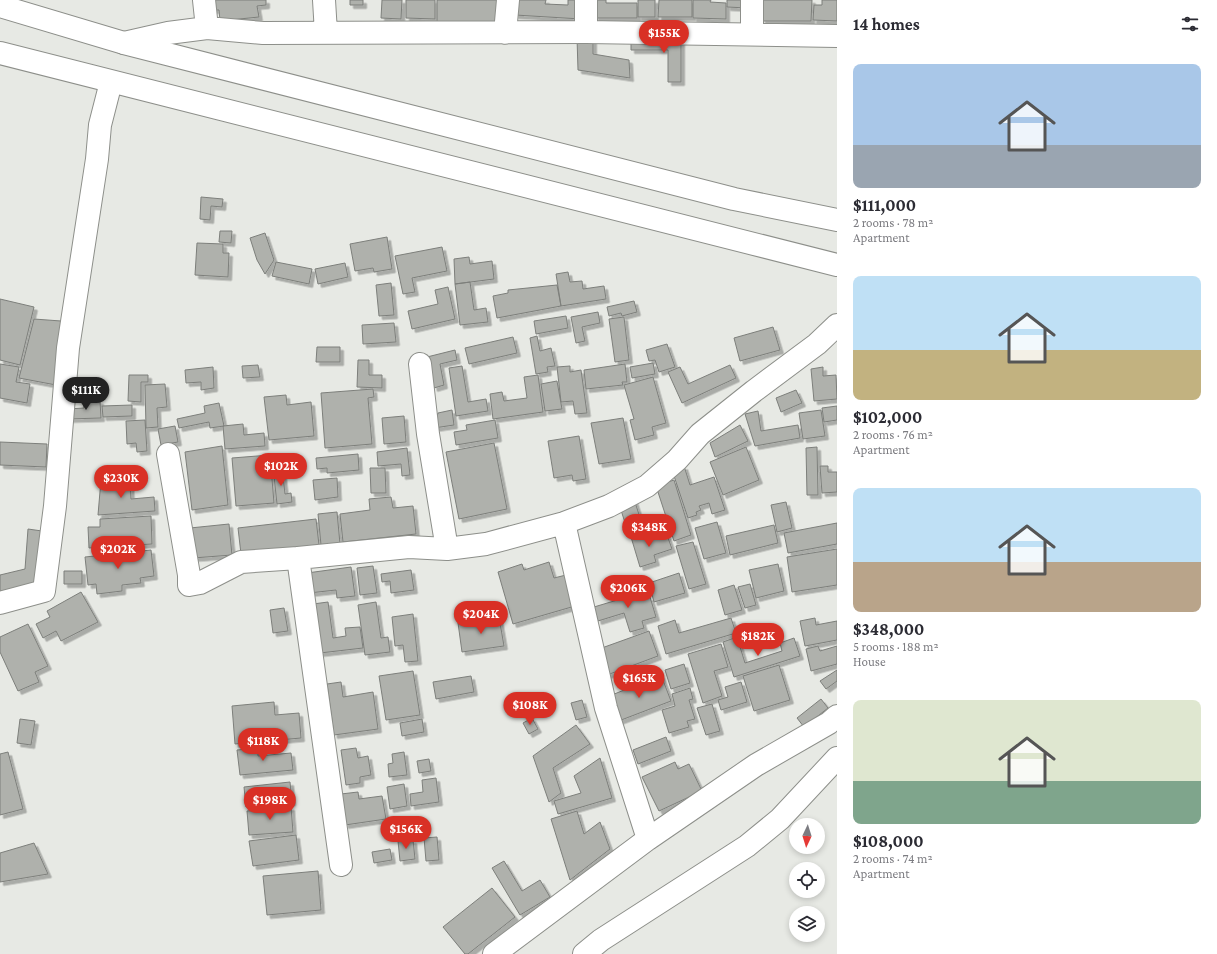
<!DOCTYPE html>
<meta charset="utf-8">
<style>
:root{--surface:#fff;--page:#f7f7f7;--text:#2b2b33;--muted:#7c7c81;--accent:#d93025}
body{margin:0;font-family:"Crimson Pro",serif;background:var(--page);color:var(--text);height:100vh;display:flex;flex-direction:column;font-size:15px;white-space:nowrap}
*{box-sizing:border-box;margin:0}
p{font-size:13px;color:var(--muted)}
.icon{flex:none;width:22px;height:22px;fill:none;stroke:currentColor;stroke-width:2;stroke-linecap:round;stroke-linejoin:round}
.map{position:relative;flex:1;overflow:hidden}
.sheet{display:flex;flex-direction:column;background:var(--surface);width:380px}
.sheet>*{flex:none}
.needle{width:26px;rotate:184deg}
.buttons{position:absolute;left:789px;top:818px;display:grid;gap:8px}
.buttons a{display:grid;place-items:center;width:36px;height:36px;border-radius:50%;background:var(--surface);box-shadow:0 2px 6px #0003;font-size:20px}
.price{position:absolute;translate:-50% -34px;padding:0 9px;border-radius:14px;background:var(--accent);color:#fff;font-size:13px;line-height:26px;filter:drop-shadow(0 1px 2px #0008)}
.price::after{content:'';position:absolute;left:50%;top:24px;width:12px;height:9px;margin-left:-6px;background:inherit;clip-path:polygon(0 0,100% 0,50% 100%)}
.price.active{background:#222;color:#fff}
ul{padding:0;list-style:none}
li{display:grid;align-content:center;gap:8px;height:212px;padding:0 16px}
li span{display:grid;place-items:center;height:124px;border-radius:8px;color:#555}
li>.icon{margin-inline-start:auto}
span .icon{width:72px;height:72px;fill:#fffc;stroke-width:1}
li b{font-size:17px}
h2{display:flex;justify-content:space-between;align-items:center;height:48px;padding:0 16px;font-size:17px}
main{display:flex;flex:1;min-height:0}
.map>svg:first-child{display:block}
.building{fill:#afb1ac;stroke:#7d7f7b;filter:url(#shadow)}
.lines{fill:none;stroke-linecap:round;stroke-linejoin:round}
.minor-casing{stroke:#8d8f8a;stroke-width:24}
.major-casing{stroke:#8d8f8a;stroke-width:24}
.minor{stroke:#fff;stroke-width:22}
.major{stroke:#fff;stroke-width:22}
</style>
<main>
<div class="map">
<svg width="837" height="954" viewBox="0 0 837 954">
<defs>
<filter id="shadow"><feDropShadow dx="3.5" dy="3.5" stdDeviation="0" flood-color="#0004"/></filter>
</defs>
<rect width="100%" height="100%" fill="#e7e9e4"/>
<path class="building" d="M212 0H266V5L257 6 259 17 220 21 219 10H213Z
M350 0H363V5H350Z
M382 0H402L401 19 381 18Z
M406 0H435V19L406 18Z
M437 0H499V22H437Z
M516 0H546L545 4 568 5V0H582L581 19 515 15Z
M595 0H606V3H637V18H595Z
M638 0H655V17H638Z
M659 0H692V17H658Z
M693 0H711L710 2 726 3V19L693 18Z
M727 0H747V8L727 7Z
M762 0H812L811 21H762Z
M822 0H837V21L813 20 814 5H822Z
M593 37V54L629 60 630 78 578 70 577 38Z
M631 39 681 40V82H668V50H631Z
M201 197 223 199 222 207 211 206 210 220 200 219Z
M220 231H232L231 243 219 242Z
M265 233 274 260 265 274 257 260 250 238Z
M387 237 392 269 374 272 373 268 355 271 350 244Z
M197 243 223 244V253H229L228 277 195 275Z
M442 247 447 271 412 278 415 292 403 294 395 256Z
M469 257 470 264 492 261 494 279 455 284 454 259Z
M276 262 312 269 309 284 272 276Z
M345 263 348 277 318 284 315 269Z
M568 272 570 282 582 281 583 289 604 286 606 299 561 306 556 274Z
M470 282 474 310 486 308 488 322 460 325 455 284Z
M391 283 394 315 379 316 376 285Z
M557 285 561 306 497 318 493 296 508 293V290Z
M448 287 455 319 412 329 408 311 438 304 435 290Z
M0 299 34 307 20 365 0 360Z
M634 301 637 312 622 316 621 313 609 316 607 307Z
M598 312 600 323 582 327 585 341 576 343 571 317Z
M566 316 568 328 536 334 534 321Z
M624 317 629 360 615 362 609 319Z
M34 319 61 321 56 385 19 378Z
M394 323 396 342 363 344 362 325Z
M773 327 780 350 740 361 734 338Z
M537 336 540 351 551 348 555 366 547 367 548 372 536 374 530 338Z
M513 337 517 353 469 364 465 348Z
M667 344 675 367 659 372 655 360 649 361 646 350Z
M317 347H340V362H316Z
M455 350 457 360 440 364 444 385 434 388 427 357Z
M358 360H369V375H382V388L357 387Z
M653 363 655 374 632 378 630 367Z
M0 364 19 367 16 382 30 384 27 403 0 398Z
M625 364 627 382H622L623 385 586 389 584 370Z
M258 365 260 377 243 378 242 366Z
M730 365 736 378 682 403 668 372 680 367 688 384Z
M462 366 468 402 486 399 488 411 456 416 449 368Z
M570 366V372L581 370 587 413 575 414 573 401 561 402 557 367Z
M213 367 214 388 201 390V382L186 383 185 370Z
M823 367V376L836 375 837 399 814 401 811 369Z
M129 375H148V382H141V402L128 401Z
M538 375 543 412 493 419 490 394 502 392 504 401 527 398 524 377Z
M653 377 666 423 652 427 654 435 635 440 630 420 634 419 624 385Z
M557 381 562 409 545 411 541 384Z
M165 384 167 407 157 408 158 427 146 428 145 385Z
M373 389 374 397 368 398 372 444 325 448 321 393Z
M796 390 802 403 781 412 776 398Z
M286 395 287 405 311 402 314 436 269 440 264 397Z
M100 401 101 418 68 419 67 409 84 408 83 402Z
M219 403 224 426 210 428 209 422 179 428 177 419 205 413 204 406Z
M132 405V416L103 417 102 406Z
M837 406V420L824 422 822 408Z
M452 410 454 425 434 428 438 413Z
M821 410 825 436 803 439 799 413Z
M758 411 761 431 798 425 800 438 755 446 745 414Z
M404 416 406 442 384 444 382 418Z
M623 418 631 459 599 464 591 423Z
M145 420 147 451 137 452 136 443 127 444 126 421Z
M495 420 498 438 456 445 454 432 467 430 466 425Z
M243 424 244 435 264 433 265 446 225 449 223 426Z
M740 425 748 441 715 457 710 443Z
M175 426 178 442 161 445 158 429Z
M579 436 586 479 573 481 572 475 554 478 548 441Z
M0 442 47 444 46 467 0 465Z
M494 443 507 509 459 519 446 452Z
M222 446 228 505 192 510 185 452Z
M746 447 759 480 723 495 710 462Z
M817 447 818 495H807L806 448Z
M407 448 410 475 402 476 401 464 378 466 377 452Z
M358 454 359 470 327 473V468L317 469 316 458Z
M270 455 274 503 236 506 232 458Z
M282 466 285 494 291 493 292 502 277 504 273 467Z
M684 466 690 485 714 477 725 510 712 514 709 503 699 506 701 510 696 512 697 515 688 518 672 470Z
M820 466H828V472H837V492L822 493Z
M370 468H385L386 493H371Z
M130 478 131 499 154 497 155 511 98 515 101 480Z
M337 478 338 497 315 500 313 480Z
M674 480 691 535 674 541 656 486Z
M391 497 393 508 413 506 416 534 343 542 340 514 370 510 369 499Z
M634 499 644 530 629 535 619 504Z
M786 502 792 528 777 532 771 505Z
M337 512 340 544 321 545 318 514Z
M151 516 152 544 89 548 88 527H100V519Z
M316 519 319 545 241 554 238 528Z
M717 522 726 553 704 559 695 528Z
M837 523V544L788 553 784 533Z
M229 524 232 555 193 558 190 528Z
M774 525 778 543 730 555 726 536Z
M28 529 42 531 39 582 0 592V575L25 569Z
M646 532 649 540 667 535 672 549 654 555 656 562 640 567 631 537Z
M693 542 706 584 689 589 676 546Z
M837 549V585L792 592 787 557Z
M151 550 154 576 140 578 141 583 122 585V591L97 594 96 584 88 585 85 557Z
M549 562 554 578 566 575 575 606 513 624 498 572 522 564 524 570Z
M778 564 784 591 756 598 749 570Z
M373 566 377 593 360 595 357 568Z
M351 567 355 596 337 598 336 590 309 593 307 573Z
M411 570 414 590 391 593 390 581 382 582 381 574Z
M64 571H82V584H64Z
M679 573 685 593 654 602 649 583Z
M635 584 640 600 650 597 656 617 642 621 644 628 630 632 624 613 598 621 594 607 624 598 621 588Z
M750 584 756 605 745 608 738 587Z
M734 585 742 610 725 615 718 590Z
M81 592 98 622 61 641 56 631 43 638 36 624 50 617 47 611Z
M328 602 333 638 346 636 345 628 360 627 363 648 320 653 313 604Z
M376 602 381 638 388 637 390 652 365 655 358 605Z
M284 608 288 631 273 633 270 610Z
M413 614 418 661 405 662 403 645 395 646 392 617Z
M499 617 504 646 462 652 458 623Z
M731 618 736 633 666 654 658 626 675 620 679 633Z
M815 618 816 625 837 621V640L805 646 800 621Z
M28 624 48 666 35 672 39 682 18 691 0 652V637Z
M649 631 658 656 607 675 599 649Z
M737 637 745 663 782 651 780 643 794 638 800 656 734 677 723 642Z
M721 644 728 667 714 671 722 696 703 703 688 654Z
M818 646 820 651 837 646V664L811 671 806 649Z
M684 664 690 683 671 689 665 670Z
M779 665 790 700 754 711 743 676Z
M837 670V681L826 689 820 681Z
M413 671 420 715 386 720 379 676Z
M661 675 671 701 616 722 607 697Z
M471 676 474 692 436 699 433 682Z
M341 682 343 697 373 692 378 729 334 735 327 684Z
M741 682 747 702 721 710 718 700 728 697 725 687Z
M690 688 693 699 689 700 695 719 687 721 689 727 669 733 662 710 675 706 672 694Z
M821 699 828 708 804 727 797 718Z
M582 700 587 717 576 720 571 703Z
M274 702 275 715 299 713 301 738 235 744 232 706Z
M712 704 720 731 706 735 697 708Z
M532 718 538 729 529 734 523 723Z
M20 719 35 721 31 745 17 743Z
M422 719 424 732 402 736 400 723Z
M576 725 590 744 553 768 561 793 549 802 533 756Z
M666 737 671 751 638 764 633 750Z
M258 748V756L291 753 293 770 240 775 237 750Z
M356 748 358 758 368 756 371 775 360 777V783L346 785 341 750Z
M8 752 23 809 0 815V754Z
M404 752 407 775 389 777 388 764 393 763 392 754Z
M600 758 612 798 558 814 554 801 581 793 574 776Z
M429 759 431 771 419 773 417 761Z
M675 762 678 769 689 764 702 791 659 811 642 777Z
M436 778 439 802 411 806 410 794 423 792 422 780Z
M290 782 292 802 246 807 244 787Z
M404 784 407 806 390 809 387 787Z
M358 792 359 799 382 796 386 819 345 825 341 794Z
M291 807 293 832 249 835 247 811Z
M577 811 584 834 600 822 610 849 570 880 551 819Z
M296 835 299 860 253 866 249 841Z
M437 837 439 860 426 861 424 838Z
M413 840 415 859 400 861 398 841Z
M34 843 48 874 0 882V853Z
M390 849 392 860 374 863 372 852Z
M504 861 522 891 540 880 550 897 520 915 492 868Z
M318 871 321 910 267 915 263 876Z
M492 888 515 917 468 954H465L443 927Z"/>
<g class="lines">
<defs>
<path id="minor" d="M204 0 207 28
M324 0 326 33
M586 32V0
M505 33 508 0
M752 34V0
M124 43 168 33 207 28 263 33 586 32 837 36
M420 364 428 434 447 549
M168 454 189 575V585L200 583 241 562 298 558 409 547 447 549 486 544 564 523 609 506 647 486 677 460 700 434 754 391 817 344 837 325
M564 523 606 708 648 839
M298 558 341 865
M0 603 44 591 55 506 68 348 97 159 100 125 111 82
M494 954 648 839 756 765 829 723 837 716
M584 954 601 940 747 846 780 819 837 758"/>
<path id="major" d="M0 6 124 43 734 199 837 220
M0 53 837 265"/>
</defs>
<use href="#minor" class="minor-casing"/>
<use href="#major" class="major-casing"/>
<use href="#minor" class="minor"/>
<use href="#major" class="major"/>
</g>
</svg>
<div class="buttons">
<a><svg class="needle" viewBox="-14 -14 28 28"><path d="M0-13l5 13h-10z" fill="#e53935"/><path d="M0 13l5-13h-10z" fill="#7c7c81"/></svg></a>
<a><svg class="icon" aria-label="locate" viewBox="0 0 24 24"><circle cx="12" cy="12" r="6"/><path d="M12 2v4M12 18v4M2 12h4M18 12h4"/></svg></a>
<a><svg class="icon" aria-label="layers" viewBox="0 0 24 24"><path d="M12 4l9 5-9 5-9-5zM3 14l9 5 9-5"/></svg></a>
</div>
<b class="price" style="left:664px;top:54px">$155K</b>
<b class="price active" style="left:86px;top:411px">$111K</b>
<b class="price" style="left:281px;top:487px">$102K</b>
<b class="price" style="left:121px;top:499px">$230K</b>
<b class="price" style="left:649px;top:548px">$348K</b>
<b class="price" style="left:118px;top:570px">$202K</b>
<b class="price" style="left:628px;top:609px">$206K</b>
<b class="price" style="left:481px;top:635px">$204K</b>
<b class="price" style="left:758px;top:657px">$182K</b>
<b class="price" style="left:639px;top:699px">$165K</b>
<b class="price" style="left:530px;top:726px">$108K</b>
<b class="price" style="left:263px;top:762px">$118K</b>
<b class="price" style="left:270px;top:821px">$198K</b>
<b class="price" style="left:406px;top:850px">$156K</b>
</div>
<section class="sheet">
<h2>14 homes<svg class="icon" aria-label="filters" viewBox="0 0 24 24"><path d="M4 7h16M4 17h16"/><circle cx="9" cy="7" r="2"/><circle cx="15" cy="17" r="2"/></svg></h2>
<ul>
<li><span style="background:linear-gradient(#a9c7e8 65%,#9aa5b1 0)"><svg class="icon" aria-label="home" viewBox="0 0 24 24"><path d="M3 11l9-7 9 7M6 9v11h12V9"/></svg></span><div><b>$111,000</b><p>2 rooms · 78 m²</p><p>Apartment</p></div></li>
<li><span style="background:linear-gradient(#bfe0f5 60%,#c2b280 0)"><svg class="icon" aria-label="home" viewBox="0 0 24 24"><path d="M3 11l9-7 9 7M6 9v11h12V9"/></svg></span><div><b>$102,000</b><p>2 rooms · 76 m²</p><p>Apartment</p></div></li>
<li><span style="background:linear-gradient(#bfe0f5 60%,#b9a48a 0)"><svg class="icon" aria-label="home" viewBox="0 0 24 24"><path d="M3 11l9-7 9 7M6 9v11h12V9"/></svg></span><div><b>$348,000</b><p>5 rooms · 188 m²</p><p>House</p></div></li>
<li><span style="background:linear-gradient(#dfe7d0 65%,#7fa58c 0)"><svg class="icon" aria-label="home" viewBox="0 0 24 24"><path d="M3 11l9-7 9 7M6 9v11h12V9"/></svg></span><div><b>$108,000</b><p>2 rooms · 74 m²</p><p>Apartment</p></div></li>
</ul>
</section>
</main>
